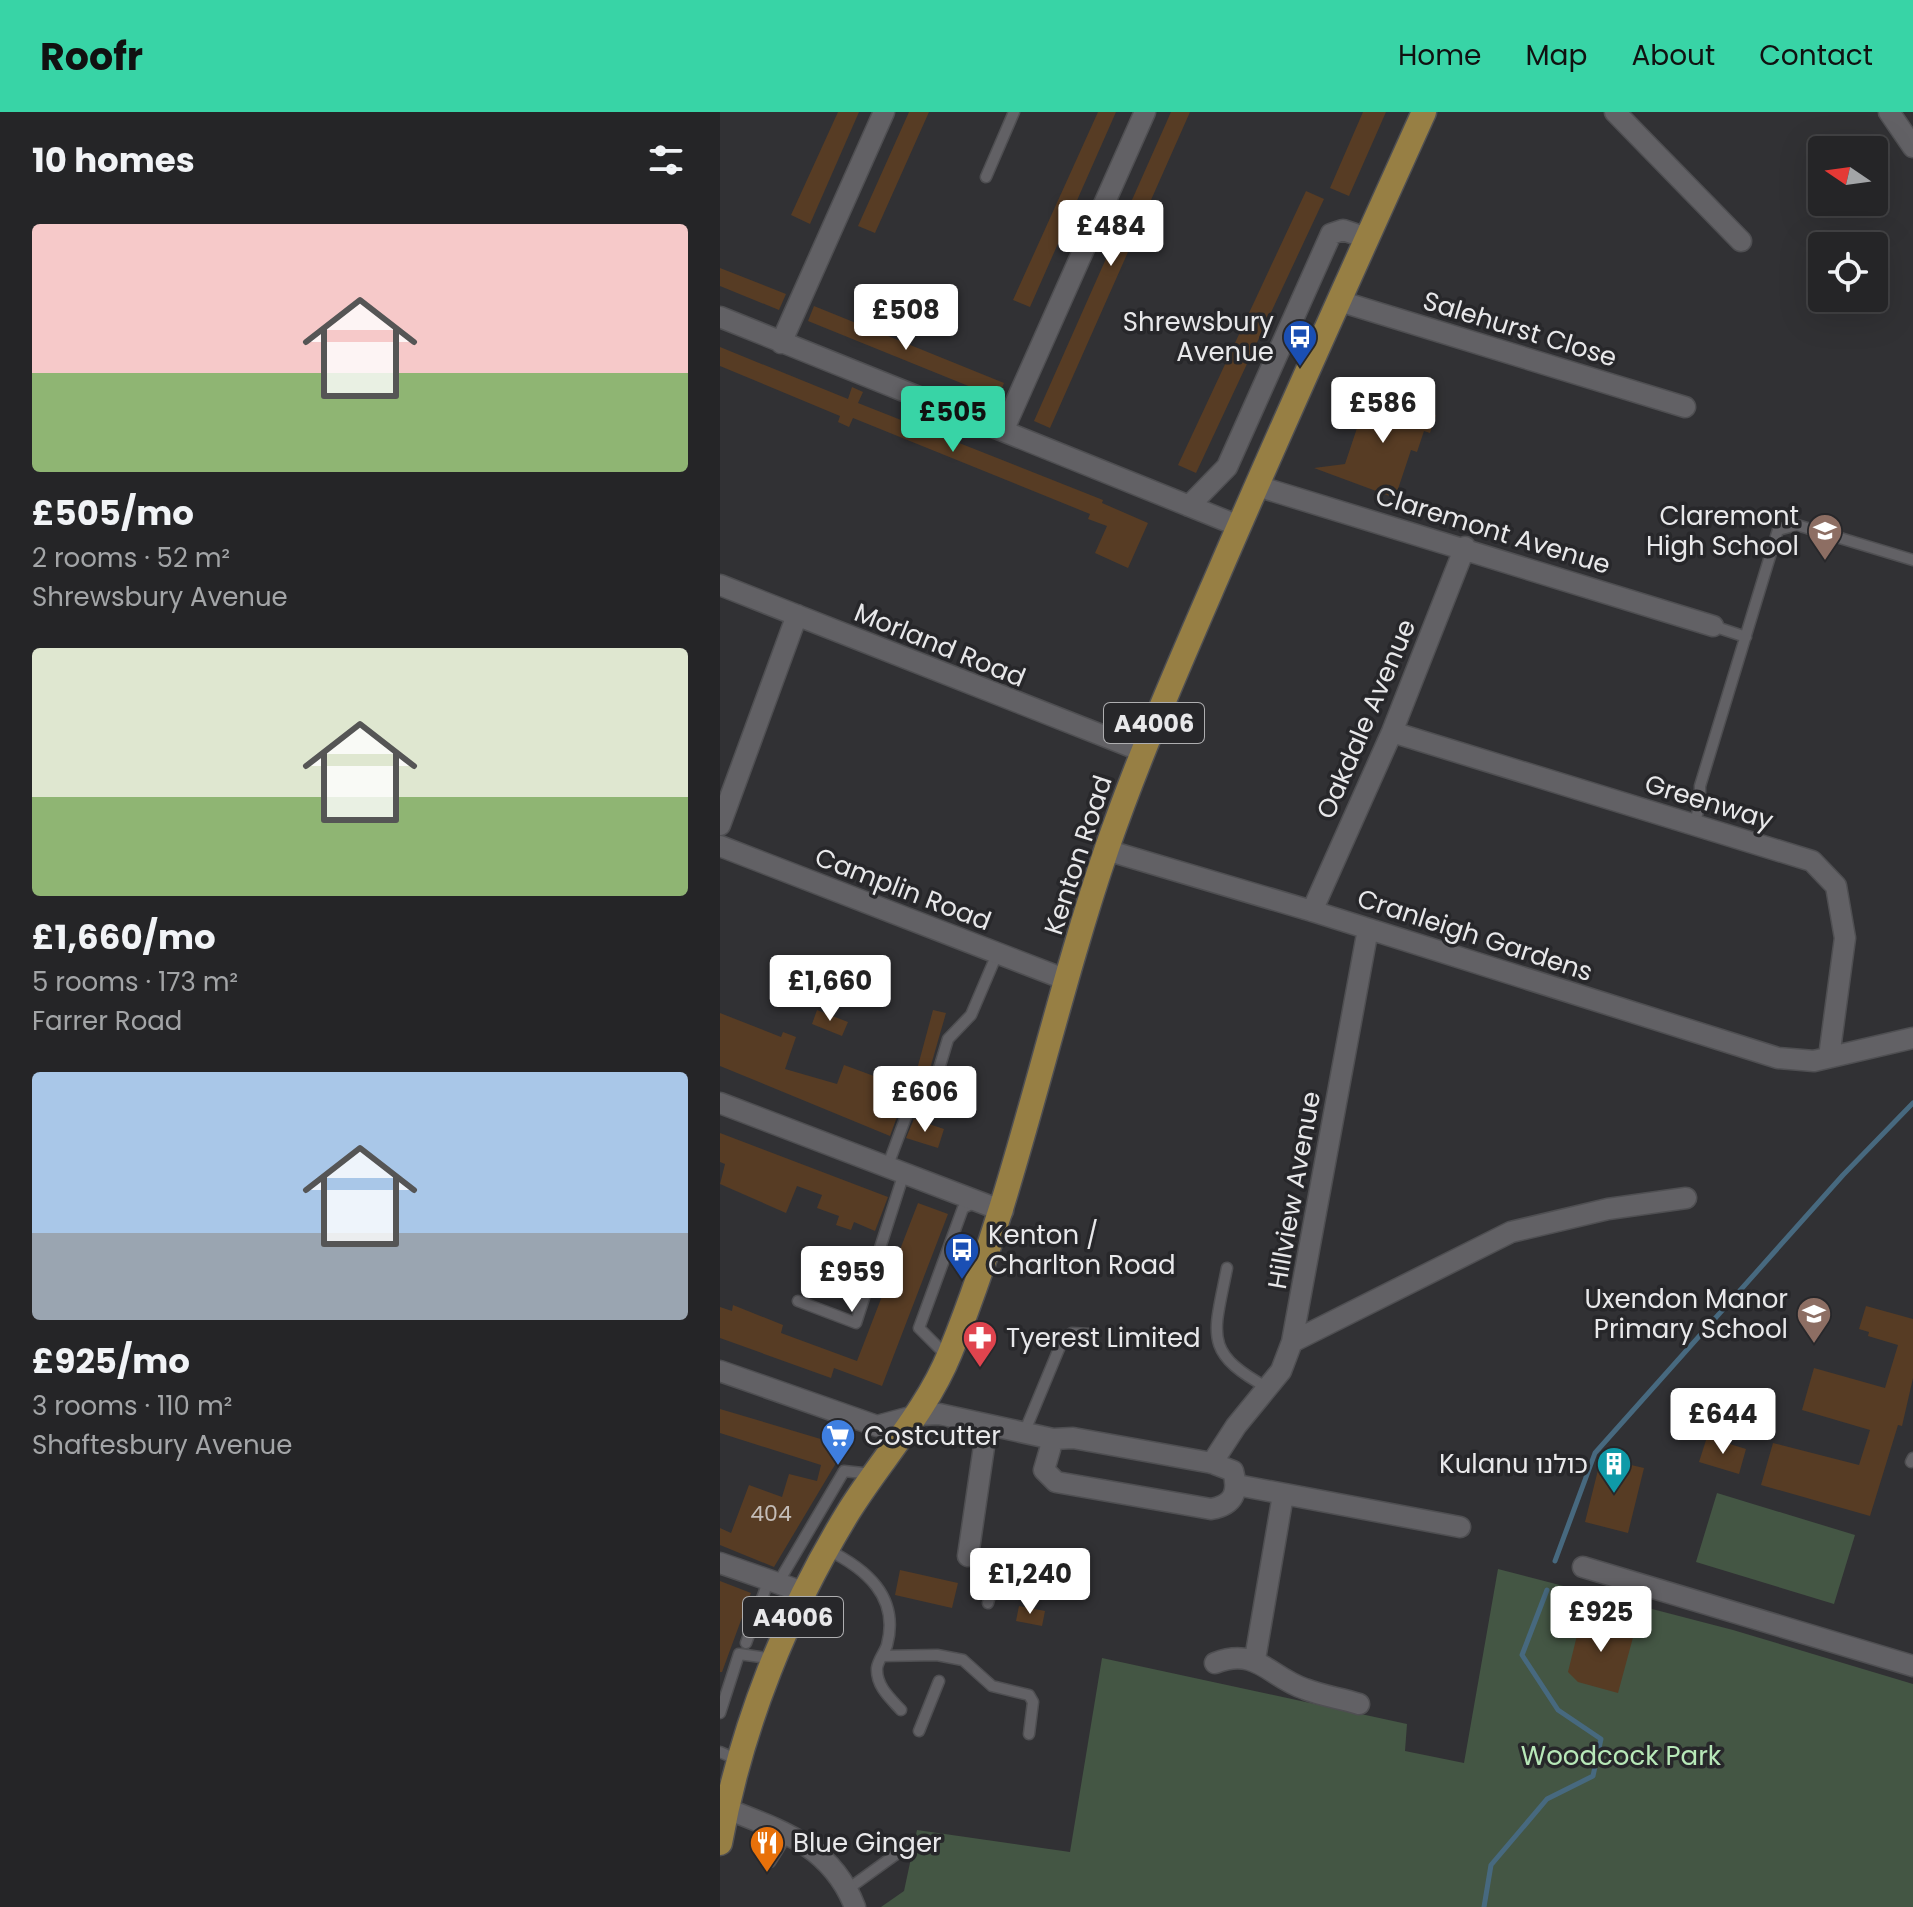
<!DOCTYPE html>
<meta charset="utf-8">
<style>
:root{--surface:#252527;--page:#313133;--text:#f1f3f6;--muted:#a3a5a7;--line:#424244;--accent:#38d4a6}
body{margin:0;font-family:Poppins,"Noto Sans Hebrew",sans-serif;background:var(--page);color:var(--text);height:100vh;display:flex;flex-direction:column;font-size:30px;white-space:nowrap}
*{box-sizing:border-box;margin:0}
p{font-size:26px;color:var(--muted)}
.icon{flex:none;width:44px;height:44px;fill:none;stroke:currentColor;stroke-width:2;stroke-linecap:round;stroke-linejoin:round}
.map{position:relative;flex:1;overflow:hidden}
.panel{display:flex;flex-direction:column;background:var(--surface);width:720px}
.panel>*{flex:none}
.needle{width:52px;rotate:283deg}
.controls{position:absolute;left:1088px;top:24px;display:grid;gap:16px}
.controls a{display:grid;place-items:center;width:80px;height:80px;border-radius:8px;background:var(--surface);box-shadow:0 8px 32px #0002,0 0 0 2px var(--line);font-size:40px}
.price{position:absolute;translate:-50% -68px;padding:0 18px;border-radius:8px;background:#fff;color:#222;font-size:26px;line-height:52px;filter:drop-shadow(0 2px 4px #0008)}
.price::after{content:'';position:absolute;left:50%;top:48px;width:24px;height:18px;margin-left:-12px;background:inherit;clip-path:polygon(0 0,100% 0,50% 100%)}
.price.active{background:var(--accent);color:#111}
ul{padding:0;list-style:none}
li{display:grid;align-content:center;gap:16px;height:424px;padding:0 32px}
li span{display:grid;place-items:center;height:248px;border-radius:8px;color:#555}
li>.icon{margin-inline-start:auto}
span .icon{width:144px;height:144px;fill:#fffc;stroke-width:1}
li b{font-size:34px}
h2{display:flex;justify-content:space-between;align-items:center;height:96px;padding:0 32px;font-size:34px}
header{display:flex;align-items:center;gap:48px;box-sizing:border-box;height:112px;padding:0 40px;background:var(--accent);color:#111}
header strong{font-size:38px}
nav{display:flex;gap:44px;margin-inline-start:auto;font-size:28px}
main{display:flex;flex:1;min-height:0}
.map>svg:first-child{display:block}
.green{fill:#445644}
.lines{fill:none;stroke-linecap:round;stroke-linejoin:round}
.stream{stroke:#47697f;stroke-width:5}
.building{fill:#573c24}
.lane-casing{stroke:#4f4f52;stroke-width:13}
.street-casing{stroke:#4f4f52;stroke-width:23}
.primary-casing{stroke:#4f4f52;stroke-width:27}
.lane{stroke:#626165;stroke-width:10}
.street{stroke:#626165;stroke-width:20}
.primary{stroke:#977f44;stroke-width:24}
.labels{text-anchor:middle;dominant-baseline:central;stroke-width:7;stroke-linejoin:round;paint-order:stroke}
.number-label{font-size:22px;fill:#c4bdb8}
.shield{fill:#27272a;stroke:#aeaeb0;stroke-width:2}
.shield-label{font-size:24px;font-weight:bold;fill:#e8e8ea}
.poi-label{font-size:26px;fill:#e8e8ea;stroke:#27272a;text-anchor:end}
.street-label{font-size:26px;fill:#e8e8ea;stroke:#27272a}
.park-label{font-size:26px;fill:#b7e8b8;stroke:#27272a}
</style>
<header>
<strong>Roofr</strong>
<nav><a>Home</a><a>Map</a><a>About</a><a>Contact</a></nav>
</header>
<main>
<section class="panel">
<h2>10 homes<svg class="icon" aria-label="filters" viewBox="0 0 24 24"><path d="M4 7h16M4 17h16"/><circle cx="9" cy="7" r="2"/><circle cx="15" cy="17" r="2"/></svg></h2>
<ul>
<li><span style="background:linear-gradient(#f6c9c9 60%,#8fb573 0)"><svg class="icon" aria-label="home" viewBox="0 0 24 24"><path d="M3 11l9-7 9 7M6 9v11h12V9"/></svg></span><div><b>£505/mo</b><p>2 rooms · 52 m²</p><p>Shrewsbury Avenue</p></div></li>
<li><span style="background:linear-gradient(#dfe7d0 60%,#8fb573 0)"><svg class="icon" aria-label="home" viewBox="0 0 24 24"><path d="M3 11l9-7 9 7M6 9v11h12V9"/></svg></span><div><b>£1,660/mo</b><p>5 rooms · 173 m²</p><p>Farrer Road</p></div></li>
<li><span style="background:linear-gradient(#a9c7e8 65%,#9aa5b1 0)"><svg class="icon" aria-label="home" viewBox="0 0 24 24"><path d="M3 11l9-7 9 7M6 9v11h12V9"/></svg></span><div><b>£925/mo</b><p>3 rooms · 110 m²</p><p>Shaftesbury Avenue</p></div></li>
</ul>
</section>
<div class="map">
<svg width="1193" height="1795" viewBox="0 0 1193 1795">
<rect width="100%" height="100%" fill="#313134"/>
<path class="green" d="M997 1381 1135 1423 1114 1492 976 1450Z
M778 1457 1013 1518 1193 1572V1795H161L184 1779 197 1718 350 1740 382 1546 687 1612 685 1639 744 1651Z"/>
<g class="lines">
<path class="stream" d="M835 1449 875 1341 1123 1063 1193 991
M764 1795 771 1753 827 1687 873 1664 881 1627 838 1598 802 1543 827 1478"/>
</g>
<path class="building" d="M118 0H139L90 112 71 103Z
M189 0H209L155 121 138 114Z
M378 0H396L310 195 293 188Z
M451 0H470L330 316 314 309Z
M643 0H666L629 84 610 76Z
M586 79 604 87 476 361 458 353Z
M0 156 66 182 59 198 0 174Z
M94 194 284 271 278 286 88 209Z
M0 235 128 287 132 275 143 280 138 291 383 388 382 391 428 411 408 456 375 441 387 414 368 407 370 402 133 306 129 315 118 310 120 304 0 254Z
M648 283 716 303 710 321 704 319 697 340 691 338 675 386 594 356 625 352Z
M97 898 128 910 122 924 92 912Z
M213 898 226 901 205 974 198 978 192 976Z
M0 901 61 925 63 920 76 925 65 957 117 972 124 953 162 967 155 987 171 993 168 999 178 1002 170 1024 0 954Z
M194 1007 224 1017 218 1036 186 1026Z
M0 1021 168 1085 155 1119 134 1110 131 1118 116 1113 119 1104 97 1096 102 1083 77 1074 66 1101 0 1072 5 1052 0 1050Z
M198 1091 228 1102 162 1274 114 1256 111 1266 0 1226V1195L12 1199 13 1193 63 1213 61 1221 137 1249Z
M95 1150 129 1162 120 1186 86 1173Z
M1146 1194 1193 1207V1266L1182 1314 1178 1313 1150 1404 1041 1373 1053 1331 1139 1353 1150 1318 1082 1298 1094 1256 1165 1276 1178 1233 1148 1224 1149 1220 1139 1217Z
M0 1297 104 1328 116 1326 125 1336 54 1455 0 1433V1416L11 1421 29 1373 62 1385 69 1362 97 1369 101 1353 0 1321Z
M987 1325 1026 1337 1019 1362 979 1350Z
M881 1346 924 1356 908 1421 865 1410Z
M180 1458 238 1471 232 1496 175 1483Z
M0 1469 31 1481 2 1560H0Z
M299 1494 325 1499 322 1514 296 1509Z
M862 1503 915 1518 898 1581 858 1570 848 1560Z"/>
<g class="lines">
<defs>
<path id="lane" d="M266 65 294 0
M993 514 1026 525
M974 713 980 692V674L1058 418 1077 413 1193 448
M168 1053 191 991 212 980 228 927 251 903 277 842
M507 1156C494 1223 482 1240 548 1276
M78 1189 136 1211 184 1061
M227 1244 199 1216 243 1096 254 1091
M304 1321 343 1227 352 1221 370 1222
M1191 1350 1193 1346
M106 1437C145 1456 180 1484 167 1533 165 1540 158 1548 157 1556 156 1574 170 1586 181 1598
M248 1444 263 1453 278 1455 268 1491
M58 1471 124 1359 152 1362
M26 1531 49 1467
M162 1544 217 1543 243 1548 272 1574 309 1583 313 1590 309 1622
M0 1601 19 1542 55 1547
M199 1619 219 1569
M0 1640 18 1648
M50 1750 68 1721
M128 1777 182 1738"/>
<path id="street" d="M895 0 1021 129
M1169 0 1193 35
M619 189 965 295
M0 205 519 414
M61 231 164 0
M283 319 425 0
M537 374 993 514
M469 394 507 355 611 122 623 118 647 126
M0 473 422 639
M672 620 1092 749 1116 774 1125 826 1109 945
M0 713 77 503
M0 734 347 868
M386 738 592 799 1058 946 1094 949 1193 926
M592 799 672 620 745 435
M0 991 283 1099
M572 1230 791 1120 888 1097 966 1086
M0 1259 157 1314 198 1303 219 1302 333 1327 353 1326 492 1351 513 1359C519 1380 514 1393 491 1397L336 1370 324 1358 333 1327
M492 1351 516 1314 561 1259 572 1230 648 817
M517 1373 740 1415
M248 1444 267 1314
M0 1451 83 1480
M863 1455 1193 1554
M535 1547 563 1383
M495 1551C537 1535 548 1564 585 1577 602 1584 621 1586 639 1592
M7 1697C63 1719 112 1735 135 1795"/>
<path id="primary" d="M0 1731C21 1614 67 1500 129 1399 162 1346 206 1300 230 1241 297 1077 330 903 387 736 419 644 458 555 497 465 564 309 634 155 704 0"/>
</defs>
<use href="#lane" class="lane-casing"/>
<use href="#street" class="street-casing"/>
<use href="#primary" class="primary-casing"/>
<use href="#lane" class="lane"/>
<use href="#street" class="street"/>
<use href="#primary" class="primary"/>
</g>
<defs>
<symbol id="bus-pin" viewBox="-11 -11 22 30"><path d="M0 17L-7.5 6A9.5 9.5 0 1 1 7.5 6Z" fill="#1a4fb4" stroke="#27272a"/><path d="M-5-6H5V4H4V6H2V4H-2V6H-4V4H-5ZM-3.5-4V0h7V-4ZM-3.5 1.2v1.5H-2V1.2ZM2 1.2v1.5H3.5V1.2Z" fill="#fff"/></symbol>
<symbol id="school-pin" viewBox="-11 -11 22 30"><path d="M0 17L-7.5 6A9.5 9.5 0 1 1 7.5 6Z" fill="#8d6e63" stroke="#27272a"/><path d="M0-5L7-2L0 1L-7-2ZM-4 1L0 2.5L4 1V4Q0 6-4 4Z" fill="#fff"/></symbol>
<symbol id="pharmacy-pin" viewBox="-11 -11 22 30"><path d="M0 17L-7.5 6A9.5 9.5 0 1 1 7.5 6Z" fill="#e0444e" stroke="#27272a"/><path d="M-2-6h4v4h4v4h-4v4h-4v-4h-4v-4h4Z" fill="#fff"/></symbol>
<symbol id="supermarket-pin" viewBox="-11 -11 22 30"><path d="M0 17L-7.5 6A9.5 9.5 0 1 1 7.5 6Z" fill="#3f7fe0" stroke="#27272a"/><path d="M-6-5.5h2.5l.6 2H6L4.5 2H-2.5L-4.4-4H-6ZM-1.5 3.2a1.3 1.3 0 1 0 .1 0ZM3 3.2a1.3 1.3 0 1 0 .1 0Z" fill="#fff"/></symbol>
<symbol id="building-pin" viewBox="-11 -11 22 30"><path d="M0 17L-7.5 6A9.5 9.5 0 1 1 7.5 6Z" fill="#0f9aa8" stroke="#27272a"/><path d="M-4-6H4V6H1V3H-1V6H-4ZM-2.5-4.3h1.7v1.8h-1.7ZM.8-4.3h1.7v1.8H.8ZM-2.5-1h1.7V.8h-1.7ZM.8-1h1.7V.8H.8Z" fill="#fff"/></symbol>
<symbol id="restaurant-pin" viewBox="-11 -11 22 30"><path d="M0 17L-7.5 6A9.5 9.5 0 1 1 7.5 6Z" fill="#e8710a" stroke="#27272a"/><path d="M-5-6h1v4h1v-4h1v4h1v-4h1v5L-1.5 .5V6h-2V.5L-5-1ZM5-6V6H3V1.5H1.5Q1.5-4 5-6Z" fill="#fff"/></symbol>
</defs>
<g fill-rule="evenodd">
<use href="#bus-pin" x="560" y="205" width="40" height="54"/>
<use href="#school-pin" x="1085" y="399" width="40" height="54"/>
<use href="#bus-pin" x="222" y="1118" width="40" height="54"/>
<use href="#school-pin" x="1074" y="1182" width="40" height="54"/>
<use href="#pharmacy-pin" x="240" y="1206" width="40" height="54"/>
<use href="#supermarket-pin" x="98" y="1304" width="40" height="54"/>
<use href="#building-pin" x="874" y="1332" width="40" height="54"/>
<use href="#restaurant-pin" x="27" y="1711" width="40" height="54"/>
</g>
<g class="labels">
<g class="number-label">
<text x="51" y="1401">404</text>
</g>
<g class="shield">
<rect x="384" y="591" width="100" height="40" rx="6"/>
<rect x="23" y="1485" width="100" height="40" rx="6"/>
</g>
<g class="shield-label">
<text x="434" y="611">A4006</text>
<text x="73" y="1505">A4006</text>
</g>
<g class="poi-label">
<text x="554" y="210">Shrewsbury<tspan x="554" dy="30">Avenue</tspan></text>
<text x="1079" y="404">Claremont<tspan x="1079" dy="30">High School</tspan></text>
<text x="268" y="1123" text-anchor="start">Kenton /<tspan x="268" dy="30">Charlton Road</tspan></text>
<text x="1068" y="1187">Uxendon Manor<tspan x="1068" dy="30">Primary School</tspan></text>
<text x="286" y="1226" text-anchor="start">Tyerest Limited</text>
<text x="144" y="1324" text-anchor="start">Costcutter</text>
<text x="868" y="1352">Kulanu כולנו</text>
<text x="73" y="1731" text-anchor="start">Blue Ginger</text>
</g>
<g class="street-label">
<text transform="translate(800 217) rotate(17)">Salehurst Close</text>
<text transform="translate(773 418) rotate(17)">Claremont Avenue</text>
<text transform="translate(220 533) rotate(22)">Morland Road</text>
<text transform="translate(646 607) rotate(-67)">Oakdale Avenue</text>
<text transform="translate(989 690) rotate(17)">Greenway</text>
<text transform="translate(358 743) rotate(-72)">Kenton Road</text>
<text transform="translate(183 777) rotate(21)">Camplin Road</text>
<text transform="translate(755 823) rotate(18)">Cranleigh Gardens</text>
<text transform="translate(574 1078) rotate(-80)">Hillview Avenue</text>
</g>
<g class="park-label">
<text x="901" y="1644">Woodcock Park</text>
</g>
</g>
</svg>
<div class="controls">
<a><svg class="needle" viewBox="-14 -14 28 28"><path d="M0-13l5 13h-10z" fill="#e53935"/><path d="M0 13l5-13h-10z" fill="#a3a5a7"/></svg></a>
<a><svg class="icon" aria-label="locate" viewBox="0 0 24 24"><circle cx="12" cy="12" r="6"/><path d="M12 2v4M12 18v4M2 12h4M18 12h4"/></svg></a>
</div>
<b class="price" style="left:391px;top:156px">£484</b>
<b class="price" style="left:186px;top:240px">£508</b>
<b class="price" style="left:663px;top:333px">£586</b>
<b class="price active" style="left:233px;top:342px">£505</b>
<b class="price" style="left:110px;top:911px">£1,660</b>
<b class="price" style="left:205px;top:1022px">£606</b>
<b class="price" style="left:132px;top:1202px">£959</b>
<b class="price" style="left:1003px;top:1344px">£644</b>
<b class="price" style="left:310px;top:1504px">£1,240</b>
<b class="price" style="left:881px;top:1542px">£925</b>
</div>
</main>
